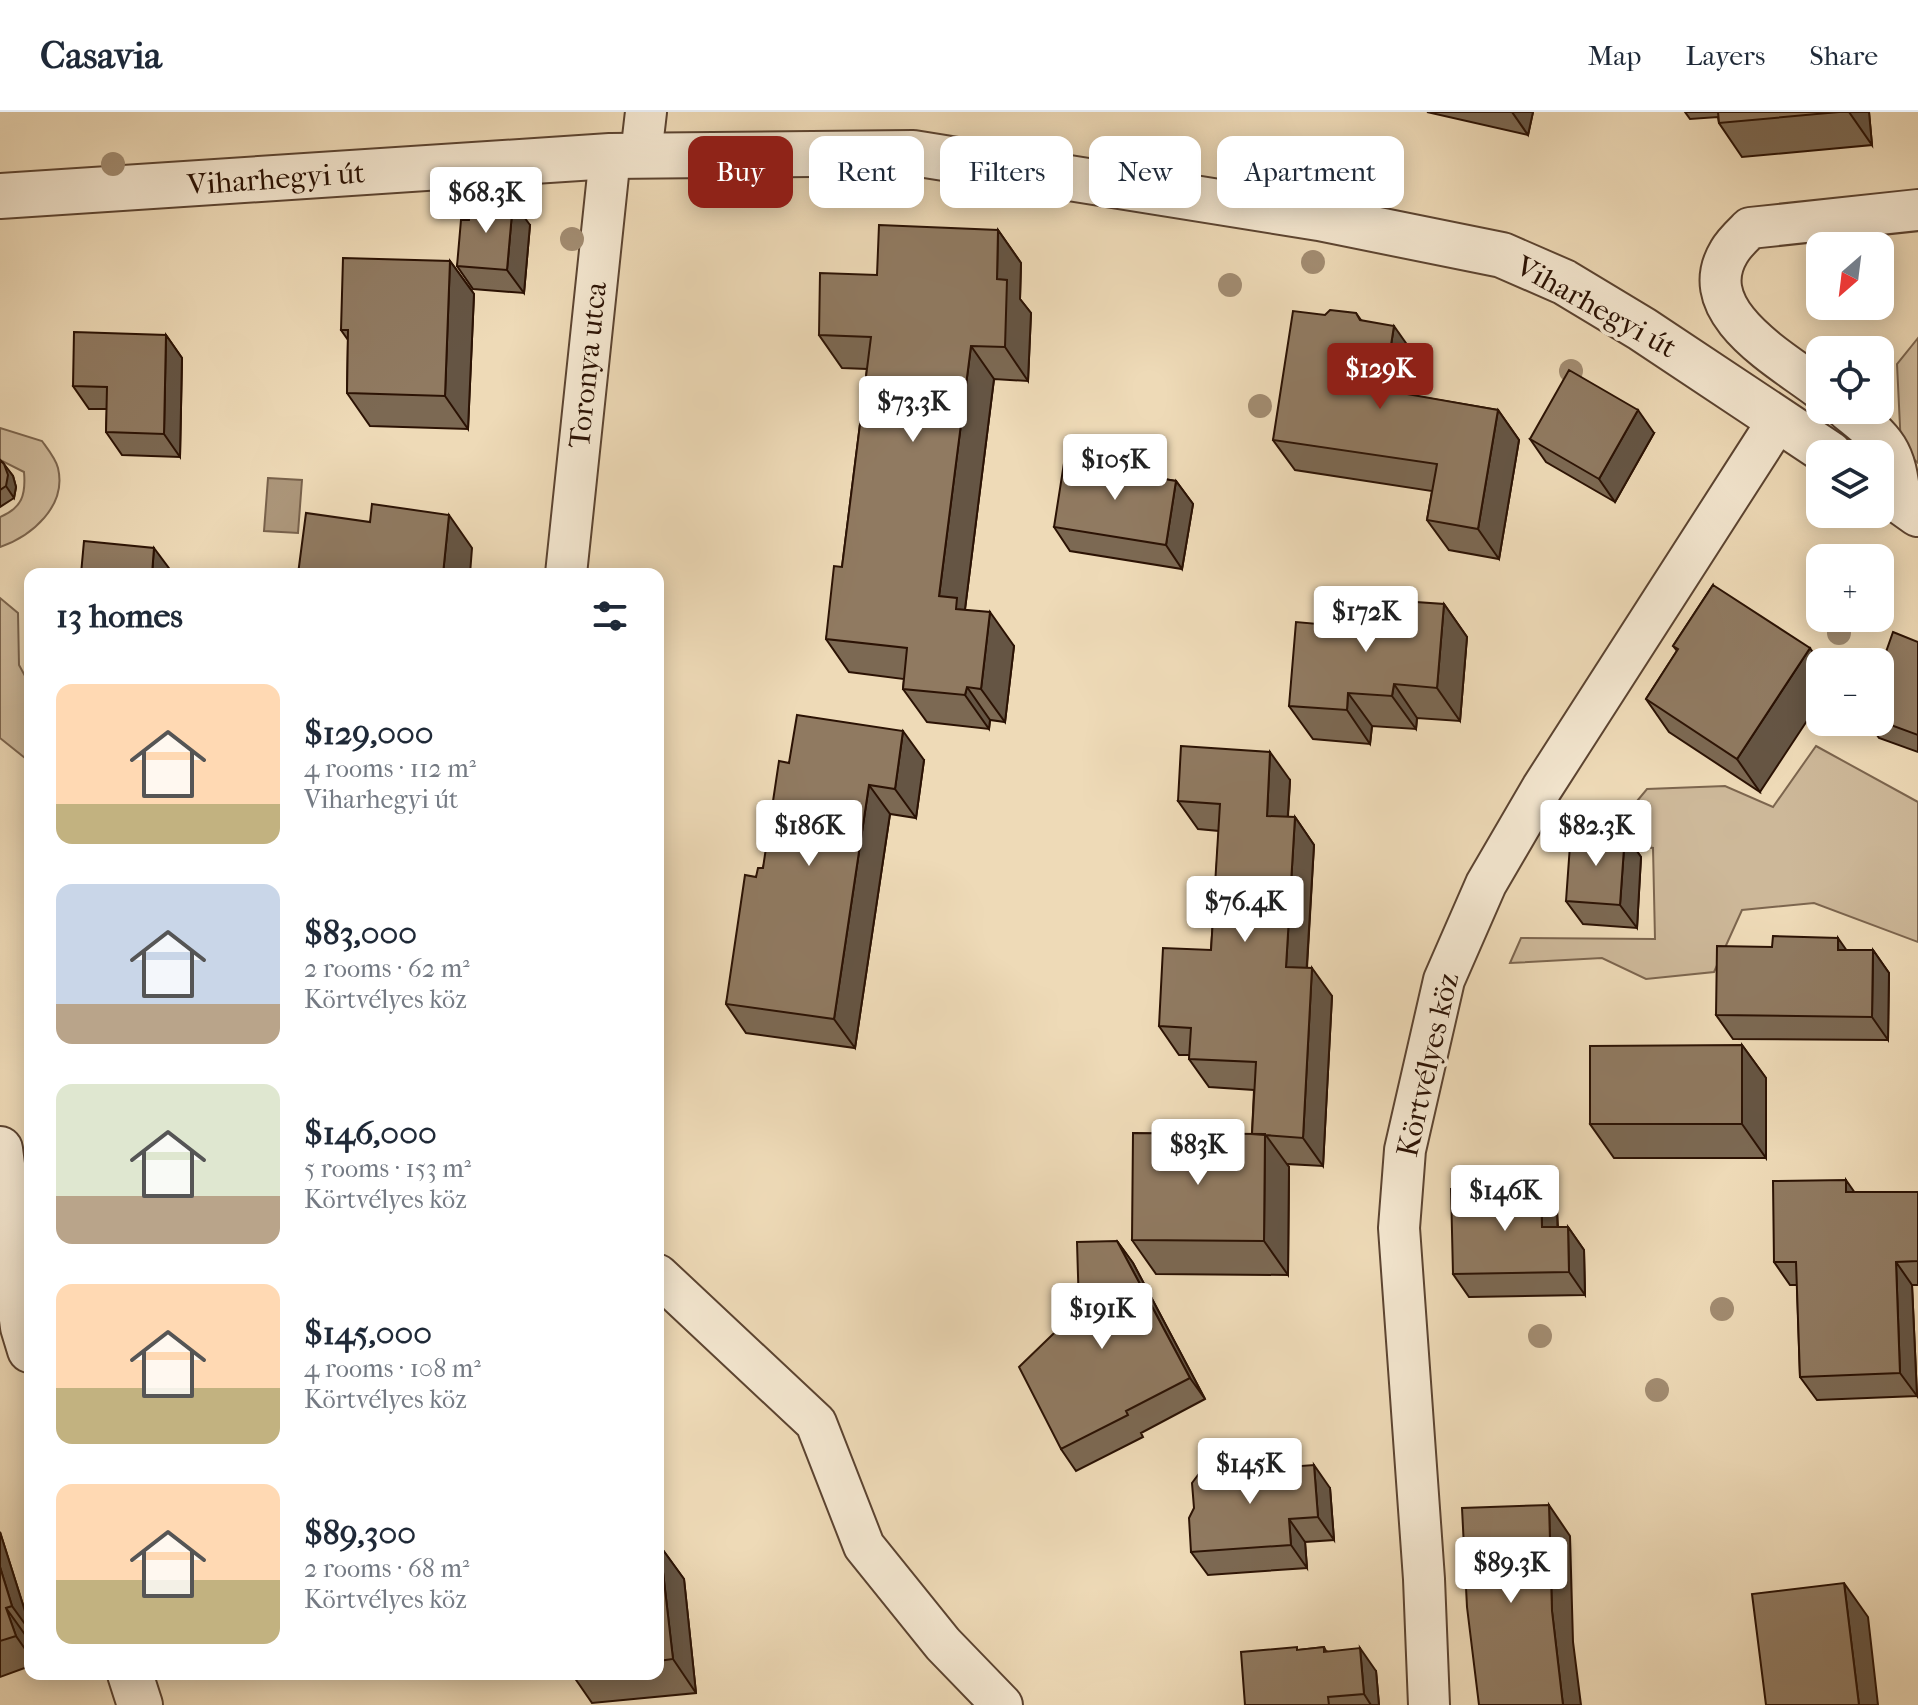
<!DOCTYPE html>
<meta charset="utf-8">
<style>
:root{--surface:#fff;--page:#f6f6f7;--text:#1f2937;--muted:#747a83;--line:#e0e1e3;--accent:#8f2418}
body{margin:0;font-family:"IM FELL French Canon",serif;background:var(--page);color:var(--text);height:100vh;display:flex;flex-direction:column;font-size:30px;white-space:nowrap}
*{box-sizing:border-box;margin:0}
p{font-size:26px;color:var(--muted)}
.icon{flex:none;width:44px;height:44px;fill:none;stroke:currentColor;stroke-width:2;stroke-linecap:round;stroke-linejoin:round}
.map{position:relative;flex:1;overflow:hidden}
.sheet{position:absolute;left:24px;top:456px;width:640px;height:1112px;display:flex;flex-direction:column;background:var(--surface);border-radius:16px;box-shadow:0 4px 20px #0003}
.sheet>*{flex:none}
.banner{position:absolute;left:688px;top:24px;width:760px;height:72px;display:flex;gap:16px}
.needle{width:52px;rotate:208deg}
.tools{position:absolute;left:1806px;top:120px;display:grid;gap:16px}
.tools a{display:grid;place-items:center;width:88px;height:88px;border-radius:16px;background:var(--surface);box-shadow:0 4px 20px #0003;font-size:40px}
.price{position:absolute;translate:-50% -68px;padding:0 18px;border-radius:8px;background:#fff;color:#222;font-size:26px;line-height:52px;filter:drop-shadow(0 2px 4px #0008)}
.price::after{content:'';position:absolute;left:50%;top:48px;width:24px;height:18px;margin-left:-12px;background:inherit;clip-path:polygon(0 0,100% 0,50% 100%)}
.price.selected{background:var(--accent);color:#fff}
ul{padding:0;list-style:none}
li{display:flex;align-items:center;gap:24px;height:200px;padding:0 32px}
li span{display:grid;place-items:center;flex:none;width:224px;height:160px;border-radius:16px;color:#555}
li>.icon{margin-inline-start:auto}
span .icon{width:96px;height:96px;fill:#fffc;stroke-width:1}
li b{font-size:34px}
h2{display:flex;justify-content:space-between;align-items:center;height:96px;padding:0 32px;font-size:34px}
.chip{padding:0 28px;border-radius:16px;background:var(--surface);box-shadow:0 4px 20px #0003;font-size:28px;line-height:72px}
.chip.selected{background:var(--accent);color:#fff}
header{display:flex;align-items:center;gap:48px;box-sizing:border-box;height:112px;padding:0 40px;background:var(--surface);border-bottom:2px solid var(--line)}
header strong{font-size:38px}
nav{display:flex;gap:44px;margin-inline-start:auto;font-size:28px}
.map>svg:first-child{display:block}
.green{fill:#cdb899;stroke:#7c654e;stroke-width:2}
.water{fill:#ac967a;stroke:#78614b;stroke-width:2}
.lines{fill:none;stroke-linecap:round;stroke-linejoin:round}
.minor-casing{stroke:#5c4431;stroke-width:44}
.tertiary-casing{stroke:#5c4431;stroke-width:48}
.minor{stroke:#f4e7d0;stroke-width:40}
.tertiary{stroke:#f4e7d0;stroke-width:44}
.tree{fill:#a28c71}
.wall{fill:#7c6953;stroke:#2b1204;stroke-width:2}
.shaded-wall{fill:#655544;stroke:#2b1204;stroke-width:2}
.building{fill:#907a61;stroke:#2b1204;stroke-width:2}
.labels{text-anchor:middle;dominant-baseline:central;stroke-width:8;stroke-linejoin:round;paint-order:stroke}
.street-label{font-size:30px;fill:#2b1204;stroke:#f4e7d0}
</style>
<header>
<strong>Casavia</strong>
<nav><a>Map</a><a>Layers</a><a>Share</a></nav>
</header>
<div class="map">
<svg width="1918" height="1593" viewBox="0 0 1918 1593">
<rect width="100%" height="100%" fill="#eedab7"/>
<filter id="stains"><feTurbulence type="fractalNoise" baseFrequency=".0025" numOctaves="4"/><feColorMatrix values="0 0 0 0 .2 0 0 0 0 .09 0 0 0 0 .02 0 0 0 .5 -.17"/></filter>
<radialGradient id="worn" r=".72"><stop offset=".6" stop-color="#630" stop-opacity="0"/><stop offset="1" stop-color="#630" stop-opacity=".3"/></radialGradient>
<path class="green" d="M1918 226V351L1901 335 1897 252Z
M0 316 42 329C47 336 56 347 58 356 67 394 32 424 0 435V405C22 396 26 383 24 360L0 348Z
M0 486 18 501 19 553 30 573V650L0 626Z
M1816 634 1918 690V830L1814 791 1742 798 1714 860 1646 867 1602 846 1510 851 1521 826 1655 827 1653 736 1577 726 1575 708 1623 706 1647 677 1725 674 1773 695Z"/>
<path class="water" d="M268 366 302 368 298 421 264 419Z"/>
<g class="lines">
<defs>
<path id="minor" d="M641 43 646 0
M1820 277C1781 247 1693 200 1729 140 1734 131 1743 123 1750 116L1918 98
M1847 298C1886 329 1896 338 1900 389
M566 462 610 44
M658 1163 816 1311 864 1434 943 1532 1002 1593
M1429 1593 1424 1467 1399 1116 1405 1038 1444 868 1486 772 1542 676 1779 307"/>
<path id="tertiary" d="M0 84 610 44 913 41 1319 106 1502 143 1564 170 1642 217 1830 342
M1880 375 1918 402
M0 1037 23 1215 30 1238
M130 1562 140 1593"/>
</defs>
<use href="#minor" class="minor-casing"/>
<use href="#tertiary" class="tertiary-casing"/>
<use href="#minor" class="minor"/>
<use href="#tertiary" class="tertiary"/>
</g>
<g class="tree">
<circle cx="113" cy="52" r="12"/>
<circle cx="1288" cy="63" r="12"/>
<circle cx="572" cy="127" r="12"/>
<circle cx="1313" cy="150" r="12"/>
<circle cx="1230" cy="173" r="12"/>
<circle cx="1571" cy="259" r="12"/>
<circle cx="1260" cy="294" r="12"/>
<circle cx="1839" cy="521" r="12"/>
<circle cx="1520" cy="1068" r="12"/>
<circle cx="1722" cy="1197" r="12"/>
<circle cx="1540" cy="1224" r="12"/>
<circle cx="1657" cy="1278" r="12"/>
</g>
<path class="wall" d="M1427 0H1533L1528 23Z
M1685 0H1869L1872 33 1742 45 1719 11 1718 5 1690 7Z
M469 108 530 113 524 181 473 177 457 154Z
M998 118 1021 151 1020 187 1031 201 1028 269 994 267 965 497 1014 534 1005 610 990 608 989 617 927 610 903 577 904 567 849 560 826 527 842 455 867 257 842 256 819 223 877 163Z
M450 149 474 182 468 317 370 314 347 281 348 228 341 218Z
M1356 201 1361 208 1415 244 1409 283 1498 298 1519 328 1499 447 1449 438 1427 408 1432 379 1295 358 1273 328 1325 203Z
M166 223 182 246 180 345 122 343 106 320 107 297H89L73 274Z
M1654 321 1615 390 1546 350 1530 327Z
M0 348 13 364 16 375 14 386 0 395Z
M1152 365 1176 369 1193 392 1182 457 1070 439 1054 415Z
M1713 473 1760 680 1669 620 1646 587 1677 539 1673 534Z
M1444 492 1467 525 1460 609 1417 606 1416 617 1372 614 1370 632 1313 627 1289 594 1340 514 1386 500Z
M1918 530V640L1879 626 1868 610H1880V557Z
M924 648 916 706 890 702 855 936 746 921 726 892 756 765 763 756 789 651Z
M1290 668 1288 705H1295L1314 733 1307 856 1332 884 1323 1054 1286 1052 1289 1055 1288 1163 1156 1162 1132 1128 1252 1022 1254 978 1209 975 1189 947 1190 943H1179L1159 914 1211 838 1219 719 1198 717 1178 689Z
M1625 722 1641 745 1637 816 1583 812 1566 789Z
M1847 838H1873L1889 861 1888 928 1733 927 1716 903Z
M1742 933 1766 966V1046H1614L1590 1012Z
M1854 1080H1918V1173H1912L1917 1284 1817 1288 1800 1265 1797 1173H1790L1774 1150Z
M1557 1098 1558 1115H1568L1584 1138 1585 1183 1469 1185 1453 1162Z
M1117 1129 1133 1151 1205 1287 1141 1321 1143 1325 1076 1359 1061 1337 1079 1197Z
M1244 1358 1330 1376 1334 1428 1305 1430 1307 1456 1208 1463 1191 1440Z
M0 1420 30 1515V1523L26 1524 30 1536V1554L0 1565Z
M658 1434H660L684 1467 696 1581 592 1591 572 1562H658Z
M1324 1535 1326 1539 1376 1559 1379 1593H1245L1299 1538Z"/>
<path class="shaded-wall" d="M1512 0H1533L1528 23Z
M1849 0H1869L1872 33Z
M513 90 530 113 524 181 507 158Z
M998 118 1021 151 1020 187 1031 201 1028 269 1005 235 997 167Z
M450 149 474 182 468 317 445 284Z
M1394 214 1415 244 1405 309 1384 278Z
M166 223 182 246 180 345 164 322Z
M971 234 994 267 965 497 981 519 939 484Z
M1498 298 1519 328 1499 447 1478 417Z
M1638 298 1654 321 1615 390 1599 367Z
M1142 351 1159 375 1140 363Z
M4 352 13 364 16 375 14 386 6 374Z
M1176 369 1193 392 1182 457 1166 433Z
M449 403 472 436 470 462H443Z
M154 436 171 459 170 462H152Z
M1444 492 1467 525 1460 609 1437 576Z
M990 500 1014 534 1005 610 981 577Z
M1810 536 1820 551V589L1760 680 1737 647Z
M1394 572 1417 606 1416 617 1392 584Z
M967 575 990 608 989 617 965 583Z
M1348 581 1372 614 1370 632 1347 598Z
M903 619 924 648 916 706 895 677Z
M1270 640 1290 668 1286 732 1267 704Z
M869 673 890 702 855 936 834 907Z
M1295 705 1314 733 1305 883 1286 855Z
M1625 722 1641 745 1637 816 1620 793Z
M1838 826 1854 849 1838 838Z
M1873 838 1889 861 1888 928 1872 905Z
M1312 856 1332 884 1323 1054 1303 1026Z
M1742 933 1766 966V1046L1742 1012Z
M1265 1022 1289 1055 1288 1163 1264 1129Z
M1846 1068 1862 1091 1846 1080Z
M1541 1075 1557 1098 1558 1138 1542 1115Z
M1568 1115 1584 1138 1585 1183 1569 1160Z
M1117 1129 1133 1151 1205 1287 1190 1266Z
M1896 1150 1912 1173 1917 1284 1900 1261Z
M1314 1353 1330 1376 1334 1428 1318 1405Z
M1549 1393 1570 1424 1573 1530 1581 1593H1563L1552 1499Z
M1289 1407 1305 1430 1307 1456 1291 1433Z
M0 1420 30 1515V1519L12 1494 0 1455Z
M660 1434 684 1467 696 1581 673 1547Z
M1844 1471 1868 1505 1878 1593H1859Z
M6 1496 26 1524 30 1536V1544L16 1524Z
M1360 1536 1376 1559 1379 1593H1371L1364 1582Z"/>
<path class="building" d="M1718 0H1839L1719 11Z
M471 86 513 90 507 158 457 154 461 108H469Z
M879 113 998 118 997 167 1007 168 1005 235 971 234 939 484 957 486 956 497 990 500 981 577 967 575 965 583 903 577 907 536 826 527 834 454 842 455 871 225 819 223 820 161 877 163Z
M343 146 450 149 445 284 347 281 348 218H341Z
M1330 198 1356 201 1360 208 1394 214 1384 278 1498 298 1478 417 1427 408 1437 352 1273 328 1293 199 1325 203Z
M74 220 166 223 164 322 106 320 107 275 73 274Z
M1569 258 1638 298 1599 367 1530 327Z
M1103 345 1142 351 1140 363 1176 369 1166 433 1054 415 1064 351 1101 356Z
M0 348 4 352 8 363 6 374 0 378Z
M372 392 449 403 443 462H298L306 401 370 410Z
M84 429 154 436 152 462H81Z
M1713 473 1810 536 1737 647 1646 587 1678 537 1673 534Z
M1387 488 1444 492 1437 576 1394 572 1392 584 1348 581 1347 598 1289 594 1296 510 1340 514 1341 497 1386 500Z
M1893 520 1918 530V623L1880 609V557Z
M797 603 903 619 895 677 869 673 834 907 726 892 745 763 756 765 758 756H763L779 649 789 651Z
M1181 634 1270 640 1267 704 1295 705 1286 855 1312 856 1303 1026 1252 1022 1256 950 1189 947 1191 916 1159 914 1163 836 1211 838 1220 692 1178 689Z
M1571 719 1625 722 1620 793 1566 789Z
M1773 824 1838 826V838H1873L1872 905 1716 903 1717 834 1772 835Z
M1742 933V1012H1590V934Z
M1133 1021 1265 1022 1264 1129 1132 1128Z
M1846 1068V1080H1918V1149L1896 1150 1900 1261 1800 1265 1796 1150H1774L1773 1069Z
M1541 1075 1542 1115H1568L1569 1160 1453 1162 1451 1077Z
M1117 1129 1190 1266 1126 1299 1128 1303 1061 1337 1019 1255 1079 1197 1077 1130Z
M1314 1353 1318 1405 1289 1407 1291 1433 1191 1440 1189 1406 1194 1396 1192 1371 1204 1355 1240 1354 1244 1358Z
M1549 1393 1552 1499 1563 1593H1479L1467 1495 1462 1396Z
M658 1434H660L673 1547 658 1549Z
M0 1455 12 1494 6 1496 16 1524 0 1529Z
M1844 1471 1859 1593H1766L1752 1482Z
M1297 1535V1538L1324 1535V1540L1360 1536 1364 1582 1328 1585 1329 1593H1245L1241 1540Z"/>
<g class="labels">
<g class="street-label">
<text transform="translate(276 67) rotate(-4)">Viharhegyi út</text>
<text transform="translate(1596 195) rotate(29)">Viharhegyi út</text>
<text transform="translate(588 253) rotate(-84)">Toronya utca</text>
<text transform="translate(1428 953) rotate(-77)">Körtvélyes köz</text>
</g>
</g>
<rect width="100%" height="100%" filter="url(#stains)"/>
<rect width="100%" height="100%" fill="url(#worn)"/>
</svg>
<div class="tools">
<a><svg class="needle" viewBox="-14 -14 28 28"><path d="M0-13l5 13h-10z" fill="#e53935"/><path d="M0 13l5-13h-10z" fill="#747a83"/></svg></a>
<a><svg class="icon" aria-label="locate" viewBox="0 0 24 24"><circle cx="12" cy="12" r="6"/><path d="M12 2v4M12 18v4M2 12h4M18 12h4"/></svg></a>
<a><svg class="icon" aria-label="layers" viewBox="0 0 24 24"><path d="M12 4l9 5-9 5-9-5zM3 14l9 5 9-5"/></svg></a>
<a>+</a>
<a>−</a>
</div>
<b class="price" style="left:486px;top:123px">$68.3K</b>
<b class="price selected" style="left:1380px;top:299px">$129K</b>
<b class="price" style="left:913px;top:332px">$73.3K</b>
<b class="price" style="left:1115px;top:390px">$105K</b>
<b class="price" style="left:1366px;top:542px">$172K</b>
<b class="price" style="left:809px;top:756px">$186K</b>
<b class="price" style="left:1596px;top:756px">$82.3K</b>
<b class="price" style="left:1245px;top:832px">$76.4K</b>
<b class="price" style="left:1198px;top:1075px">$83K</b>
<b class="price" style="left:1505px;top:1121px">$146K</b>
<b class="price" style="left:1102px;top:1239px">$191K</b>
<b class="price" style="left:1250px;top:1394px">$145K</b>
<b class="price" style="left:1511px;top:1493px">$89.3K</b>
<div class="banner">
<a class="chip selected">Buy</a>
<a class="chip">Rent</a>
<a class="chip">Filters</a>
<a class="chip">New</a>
<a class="chip">Apartment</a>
</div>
<section class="sheet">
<h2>13 homes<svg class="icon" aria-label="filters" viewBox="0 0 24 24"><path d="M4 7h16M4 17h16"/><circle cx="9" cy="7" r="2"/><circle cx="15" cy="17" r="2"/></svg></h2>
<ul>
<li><span style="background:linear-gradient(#ffd9b3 75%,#c2b280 0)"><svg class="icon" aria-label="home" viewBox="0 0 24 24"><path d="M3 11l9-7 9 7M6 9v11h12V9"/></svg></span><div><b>$129,000</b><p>4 rooms · 112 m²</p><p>Viharhegyi út</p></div></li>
<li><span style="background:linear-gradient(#c9d6e8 75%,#b9a48a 0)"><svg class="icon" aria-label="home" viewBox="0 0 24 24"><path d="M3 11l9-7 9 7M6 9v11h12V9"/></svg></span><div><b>$83,000</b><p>2 rooms · 62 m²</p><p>Körtvélyes köz</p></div></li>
<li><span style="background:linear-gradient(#dfe7d0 70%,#b9a48a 0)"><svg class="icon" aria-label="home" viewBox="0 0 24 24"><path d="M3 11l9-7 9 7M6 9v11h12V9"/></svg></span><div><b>$146,000</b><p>5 rooms · 153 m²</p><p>Körtvélyes köz</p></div></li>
<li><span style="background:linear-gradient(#ffd9b3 65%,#c2b280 0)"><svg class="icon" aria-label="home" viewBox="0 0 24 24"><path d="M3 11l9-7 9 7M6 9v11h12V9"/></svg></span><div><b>$145,000</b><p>4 rooms · 108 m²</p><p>Körtvélyes köz</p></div></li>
<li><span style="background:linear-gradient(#ffd9b3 60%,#c2b280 0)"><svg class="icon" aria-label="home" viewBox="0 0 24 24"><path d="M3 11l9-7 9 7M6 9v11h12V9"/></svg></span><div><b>$89,300</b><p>2 rooms · 68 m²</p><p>Körtvélyes köz</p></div></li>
</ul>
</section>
</div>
